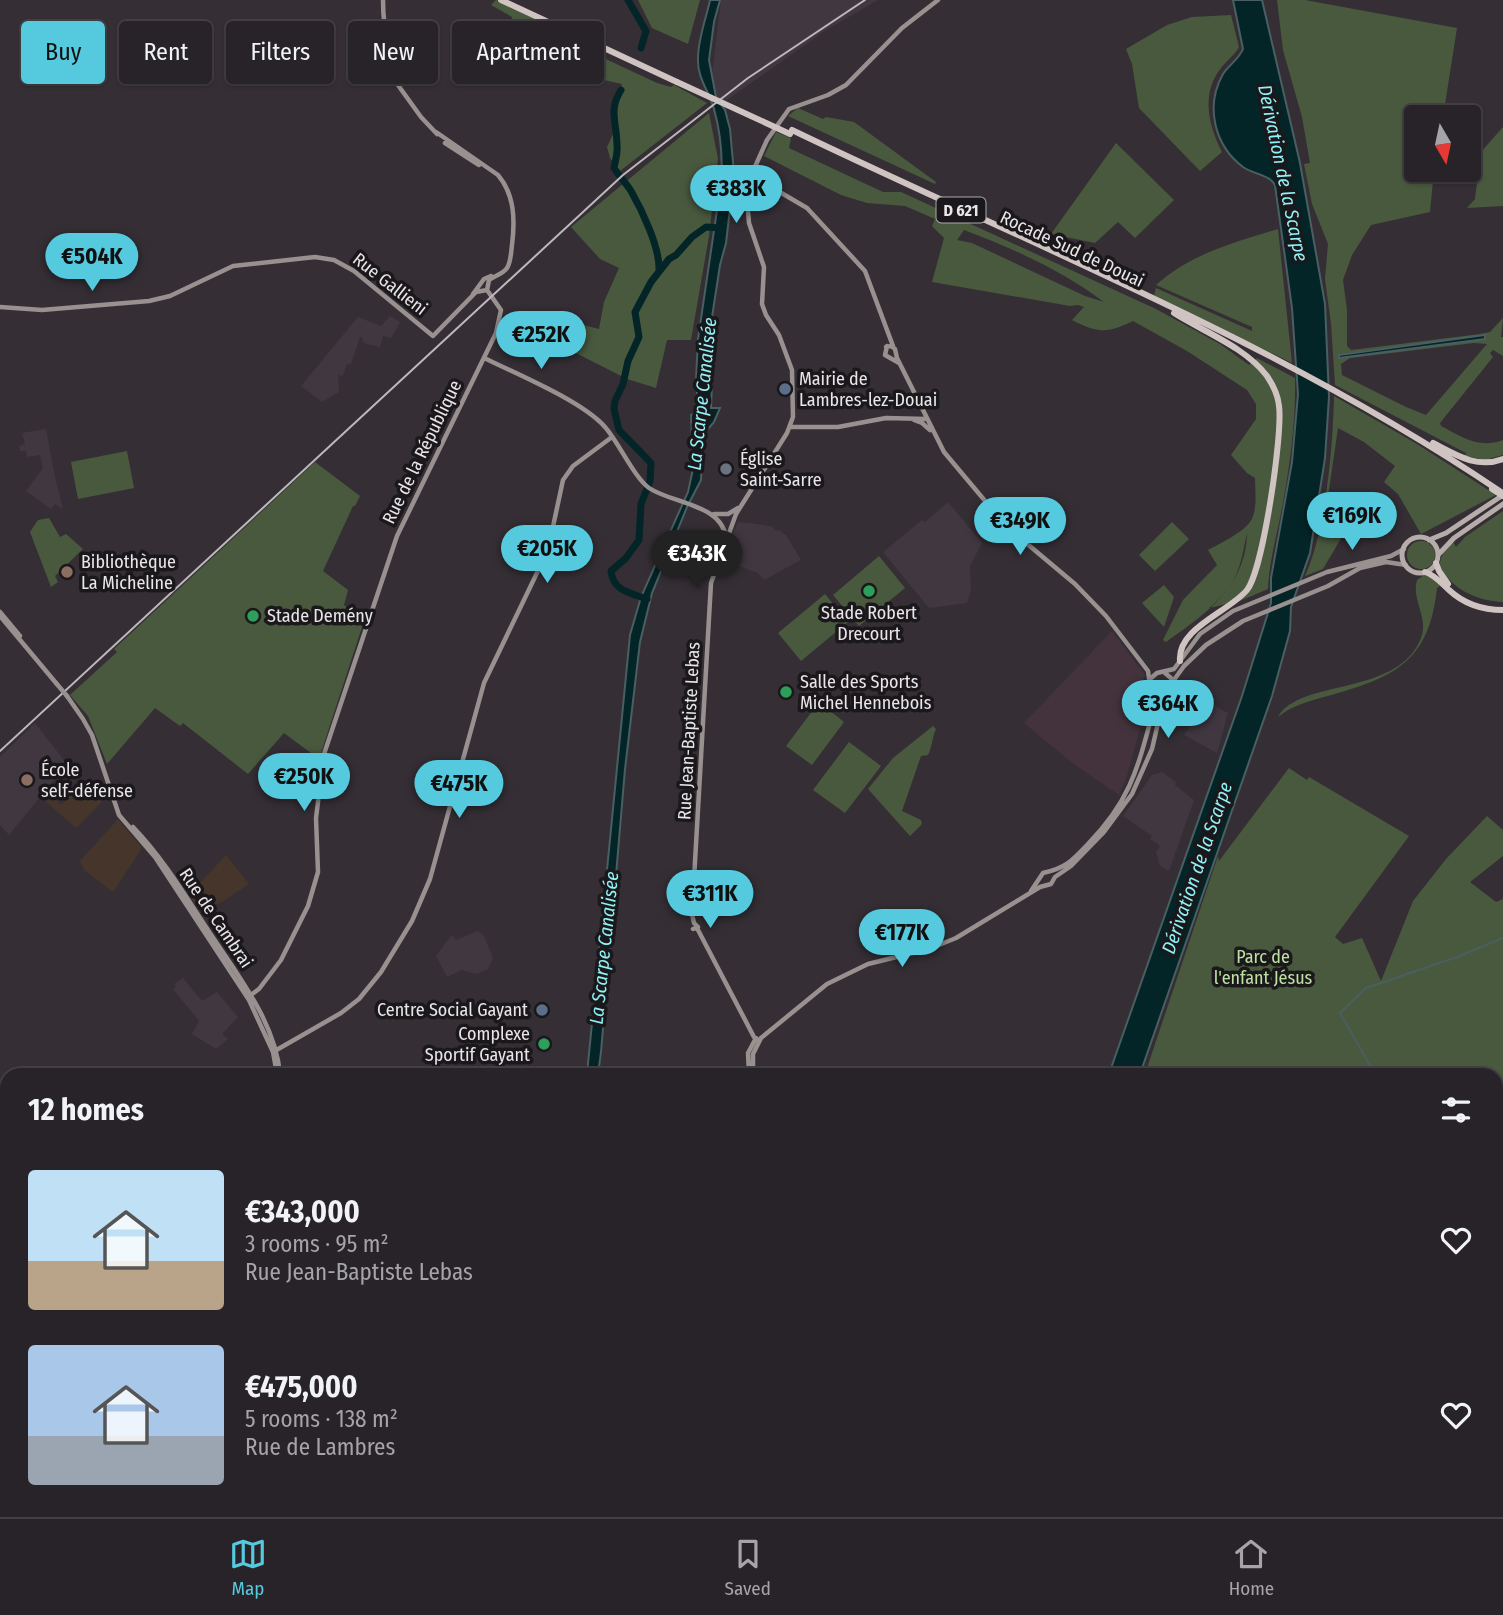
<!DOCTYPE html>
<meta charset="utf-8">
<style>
:root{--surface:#282328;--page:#342f34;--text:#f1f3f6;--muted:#a5a4a8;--line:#444045;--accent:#55cadf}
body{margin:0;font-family:"Fira Sans Condensed",sans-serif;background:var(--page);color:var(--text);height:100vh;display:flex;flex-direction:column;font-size:26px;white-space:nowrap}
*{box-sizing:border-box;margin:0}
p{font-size:23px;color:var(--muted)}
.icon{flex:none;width:38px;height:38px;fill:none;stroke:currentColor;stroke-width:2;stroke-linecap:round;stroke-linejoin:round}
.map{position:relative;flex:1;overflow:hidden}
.drawer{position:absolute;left:0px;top:1068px;width:1503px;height:450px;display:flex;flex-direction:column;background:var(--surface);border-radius:21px 21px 0 0;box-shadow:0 2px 5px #0004,0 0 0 2px var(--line)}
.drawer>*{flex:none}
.guide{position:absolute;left:21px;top:21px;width:700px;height:63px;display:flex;gap:14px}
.needle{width:46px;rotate:171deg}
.controls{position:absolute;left:1404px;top:105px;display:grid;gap:14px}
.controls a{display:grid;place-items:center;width:77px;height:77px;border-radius:7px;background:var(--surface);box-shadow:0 2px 5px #0004,0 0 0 2px var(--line);font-size:35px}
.price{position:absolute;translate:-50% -60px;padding:0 16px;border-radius:24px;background:var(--accent);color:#111;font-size:23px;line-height:46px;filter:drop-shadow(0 2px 4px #0008)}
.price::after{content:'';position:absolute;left:50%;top:42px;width:21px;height:16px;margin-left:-10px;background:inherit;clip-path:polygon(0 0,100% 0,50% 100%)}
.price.selected{background:#222;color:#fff}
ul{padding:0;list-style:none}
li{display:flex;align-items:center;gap:21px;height:175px;padding:0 28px}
li span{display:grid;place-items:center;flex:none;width:196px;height:140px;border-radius:7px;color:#555}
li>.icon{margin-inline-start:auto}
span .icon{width:84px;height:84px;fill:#fffc;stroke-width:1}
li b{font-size:30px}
h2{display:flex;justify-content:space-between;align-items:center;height:84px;padding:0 28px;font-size:30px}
.tag{padding:0 24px;border-radius:7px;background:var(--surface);box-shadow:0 2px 5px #0004,0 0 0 2px var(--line);font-size:24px;line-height:63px}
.tag.selected{background:var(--accent);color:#111}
.tabs{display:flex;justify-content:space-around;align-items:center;height:98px;border-top:2px solid var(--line);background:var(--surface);font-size:19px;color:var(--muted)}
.tabs a{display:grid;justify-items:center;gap:4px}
.tabs .selected{color:var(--accent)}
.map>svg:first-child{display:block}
.commercial{fill:#45352a}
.built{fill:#413741}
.medical{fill:#44333d}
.green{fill:#49593e;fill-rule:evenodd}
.water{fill:#042527;stroke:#495f61;stroke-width:2}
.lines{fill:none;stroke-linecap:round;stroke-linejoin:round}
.stream{stroke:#495f61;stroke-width:2}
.river{stroke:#042527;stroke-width:7}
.secondary{stroke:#999190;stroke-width:4.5}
.primary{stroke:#b6acaa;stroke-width:5}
.highway{stroke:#d0c4c2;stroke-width:6}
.rail{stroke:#bcb8bc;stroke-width:2}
.secondary-bridge{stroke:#999190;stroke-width:4.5}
.highway-bridge{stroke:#d0c4c2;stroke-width:6}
.service-dot{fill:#5c6f8a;stroke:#1b181b;stroke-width:2.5}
.worship-dot{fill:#6b7280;stroke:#1b181b;stroke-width:2.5}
.education-dot{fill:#8d6e63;stroke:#1b181b;stroke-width:2.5}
.leisure-dot{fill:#2e9e5b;stroke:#1b181b;stroke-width:2.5}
.labels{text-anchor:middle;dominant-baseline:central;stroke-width:7;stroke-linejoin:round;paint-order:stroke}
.shield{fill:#1b181b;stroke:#aba8ab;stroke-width:2}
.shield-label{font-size:16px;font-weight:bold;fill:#e9e5e9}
.street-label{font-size:18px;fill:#e9e5e9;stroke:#1b181b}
.poi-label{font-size:18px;fill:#e9e5e9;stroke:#1b181b;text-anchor:start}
.park-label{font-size:18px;fill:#bce1a1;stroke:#1b181b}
.water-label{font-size:19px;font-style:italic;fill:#8ff2f7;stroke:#1b181b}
</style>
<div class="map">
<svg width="1503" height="1517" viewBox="0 0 1503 1517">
<rect width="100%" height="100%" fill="#352f35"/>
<path class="commercial" d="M84 784 102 802 76 828 45 801 50 794 61 805 72 792 75 794Z
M118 819 142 848 113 892 84 870 80 861Z
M226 855 249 884 222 902 200 912 189 895Z"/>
<path class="built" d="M721 0H878L826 30 717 107 712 75Z
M390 316 400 322 391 338 383 336 380 347 366 344 362 341 363 338 360 337 351 364H347L343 376 338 375 339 392 322 402 301 386 358 317 381 326Z
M46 429 55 477 63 509 55 504 51 509 26 491 43 468 40 455 27 457 26 451H20L19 446 25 444 22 433Z
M948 502 982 543 970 566 971 590 967 603 929 608 883 552 922 520 925 522Z
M738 522 764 525 773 527 776 531 778 530 786 535 801 560 764 580 758 573 731 563 734 554 725 550Z
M1206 701 1228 713 1217 753 1184 735Z
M35 723 67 764 9 835 0 825V757Z
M1162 772 1176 782 1175 785 1194 800 1169 871 1160 866 1156 852 1160 846 1150 839 1152 836 1123 816 1152 775Z
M478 931 484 936 493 958 488 969 476 974 462 970 447 977 436 956 452 935 456 940Z
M183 978 202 1001 217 992 238 1017 222 1034 228 1039 216 1049 192 1034 199 1021 173 989 176 987 174 984Z"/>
<path class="medical" d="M1112 631 1145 675 1141 685 1142 693 1148 700 1127 776 1119 795 1071 762 1024 723Z"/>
<path class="green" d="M496 0 537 20 550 33 657 83 671 87 674 85 707 103 620 171 610 158 607 147 614 132 611 110 622 84 599 79 510 29 512 17 491 5Z
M638 0H700L688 44 652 28Z
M1277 0H1305L1457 28 1443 117H1416V170H1434L1430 212 1371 225 1352 255 1343 280 1347 310V346L1351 350 1360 349 1480 334 1490 332 1503 318 1501 337H1503V356L1493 350 1490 353 1493 357 1440 423 1441 426C1462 437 1479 449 1503 440V455L1485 460 1465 456 1466 453 1335 385 1331 324 1325 279 1328 244 1312 204 1304 164 1310 163 1302 117 1283 50ZM1484 335 1485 339 1340 358 1339 355ZM1474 343 1487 344 1426 415 1406 407 1342 375 1341 364 1350 358Z
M1231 15 1239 47C1235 55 1227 60 1221 68 1201 93 1208 125 1222 152L1200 171 1139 108 1132 64 1126 49 1167 25 1192 17Z
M798 108 823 119 826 117 854 122 936 182 935 184 788 116Z
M709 113 718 159 709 236 691 340H667L656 388 627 379 568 349 575 323 599 329 604 302 619 268 600 259 571 227Z
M1503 127V206L1467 208 1475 199 1481 152Z
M776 132 791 138 789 148 883 192H901L1156 309 1220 344 1249 365 1257 358 1295 378C1296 421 1290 465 1282 508 1277 535 1269 561 1268 589L1240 601 1209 608C1232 590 1247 562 1247 533 1244 546 1242 562 1236 575 1223 603 1191 624 1166 642L1163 640 1183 600 1217 565 1208 550C1219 544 1242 533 1250 522 1258 511 1255 491 1255 478L1247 473 1231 455 1256 419V404L1247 390 1187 351 1133 321C1106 334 1098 333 1072 320L1084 307 1078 305 1070 306 932 282 944 238 932 226 935 219 905 206 867 203 841 195 764 156ZM964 230C1012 248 1063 271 1104 302L1085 296 972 243 957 240Z
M1116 143 1174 200 1135 238 1118 222 1095 243 1051 234Z
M1278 229 1292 363 1154 296 1156 288 1252 331V327L1156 285C1190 254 1236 242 1278 229Z
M1334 396 1417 444 1496 495 1421 534 1398 494 1384 482 1395 466 1364 442 1338 428 1325 517 1343 535 1323 569 1305 576C1326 530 1333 447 1334 396Z
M127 451 134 488 78 499 71 462Z
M315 462 360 496 355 506H353L323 571 348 590 344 605 364 621 319 759 284 733 248 774 183 723 180 726 155 708 107 764 88 716 70 695 117 652 114 649Z
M1503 511V602C1477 601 1451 589 1439 565L1443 553 1453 542 1456 547 1465 537Z
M49 518 60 537 66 534 83 549 55 576 58 582 51 587 30 532 38 520Z
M1172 522 1189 539 1155 571 1139 555Z
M1407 555a14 14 0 1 1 28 0a14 14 0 1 1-28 0Z
M879 556 905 588 859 626 833 595Z
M1424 575 1434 578 1440 586 1437 588C1429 663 1394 677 1328 696 1309 701 1293 705 1278 717 1300 678 1398 697 1421 638 1429 617 1411 600 1417 580Z
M1164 585 1174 597 1164 627 1142 603Z
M825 594 848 622 801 661 778 633Z
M819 702 844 722 812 765 786 746Z
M933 726 936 729C932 738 932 747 928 755L921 756 902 811 921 820 922 824 910 836 868 789 893 758Z
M849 742 881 766 845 813 813 790Z
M1289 768 1307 780 1309 777 1409 836 1335 937 1343 944 1362 938 1381 981 1413 901 1446 859 1487 816 1503 830V856L1470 882 1496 902 1503 899V1101L1496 1107V1074H1145L1218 856 1219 861Z"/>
<path class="water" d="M710 0H720L714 22 709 60 716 97 725 110 730 129 734 174 726 243 720 265 708 343V366L713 374 712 381 709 383 712 385 711 408H720L714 422 703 435 701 480 687 507 652 593 640 642 625 769 601 1052 598 1074H587L630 635 641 597 688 492 693 469 691 415 695 413 698 382 696 379 698 339 721 183C723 157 721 134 714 109 709 91 697 78 698 58 698 39 706 19 710 0Z
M1233 0H1262L1300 163 1325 304 1329 397 1325 458 1310 553 1291 607 1290 631 1272 696 1140 1074H1109L1242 696 1271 603V578L1292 462 1298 394 1292 308 1275 185C1270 175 1253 174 1243 167 1214 145 1205 106 1223 74 1229 65 1239 59 1243 49Z
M1485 335V339L1339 358V355Z"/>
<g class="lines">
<path class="stream" d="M1375 1074 1340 1013 1366 988 1457 957 1503 938"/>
<path class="river" d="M628 0 646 31 641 48
M621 90C608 111 617 122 617 146 618 154 615 161 614 168 619 176 626 183 631 191 642 210 660 248 659 270
M647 599C630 593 613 591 611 571L626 558 639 540 641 504 650 481 651 463 619 430 614 409 615 401 623 384 628 361 639 337 635 312 651 282 669 259 676 255 692 237 706 227 721 228"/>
<path class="secondary" d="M383 0C383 16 385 33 389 48 391 57 397 62 396 71L391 74 385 73 382 67 386 58 387 38
M390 74 421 117 437 134
M436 132 498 175C515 195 515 221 512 245 511 252 511 262 507 268 503 274 494 276 489 280L487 290
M445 143 479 165
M749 180 778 191 807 208 865 271 893 346
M473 294 484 279 491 276
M0 307 42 310 149 301 170 296 233 266 315 257 334 260 354 271 433 336 476 292 487 290
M887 346 885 355 899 363
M886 347 891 346 895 349 897 358 944 452 1007 527 1075 584 1106 616 1148 671 1151 693 1158 698H1165
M484 358C517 374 582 401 605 427 619 443 634 477 649 488 673 504 722 504 726 538
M914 420 922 423 930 430
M790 427H838L886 418 926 419
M714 514H728L738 508
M0 612 20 636
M0 616 56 683
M1150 679 1157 673 1174 669 1200 634 1233 611 1327 572 1391 556 1404 549
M1174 680 1184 666 1206 645 1243 621 1328 586 1360 568 1386 562 1406 565
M67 696 83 719 92 735 119 815 155 857 249 1000 273 1052 277 1074
M133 827C162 857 183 892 206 927 235 972 275 1020 280 1074
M1031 891 1043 873C1066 868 1072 861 1088 844 1132 799 1138 766 1154 708L1155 697
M697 928 754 1037 759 1041
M693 929 698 927 694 923 692 914 711 583 736 514 787 433 793 417 792 370 779 335 766 315 762 304 764 267 749 223 747 199 749 180 767 140 789 109 828 95 846 85 902 28 938 0
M248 997 259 989 281 960 308 906 318 872 316 818 324 754 397 536 496 333 501 310 487 290
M273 1052 341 1013 359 999 381 972 412 921 430 879 484 683 548 550 563 480 573 466 612 437
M749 1074 748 1053 756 1038
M753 1074V1054L761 1038 827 984 868 964 929 949 956 938 1040 887 1051 884 1055 877 1071 866 1104 832 1132 794 1152 749 1163 702 1174 688 1172 679 1165 673
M0 1263 6 1247
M0 1287 7 1267
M0 1450H7
M0 1456H7
M344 1510 351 1517
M38 1517 40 1510
M541 1517 544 1510
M941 1517 944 1510
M945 1517 948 1510"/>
<path class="primary" d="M1402 555a18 18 0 1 1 36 0a18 18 0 1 1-36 0Z
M1429 540 1446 533 1503 495
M1438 555 1454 538 1503 504"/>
<path class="highway" d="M501 0 677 82
M792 130C1031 245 1281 343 1501 492
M1174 313C1204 332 1245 347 1267 376 1273 385 1278 395 1279 406 1283 433 1263 570 1247 590 1229 612 1177 628 1180 661
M1433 443C1456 455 1477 469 1503 459
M1436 563 1439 571 1448 584
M1425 572C1435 575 1441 583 1449 590 1464 604 1483 610 1503 610"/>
<path class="rail" d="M0 751 623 175 748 78 865 0"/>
<path class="secondary-bridge" d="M56 683 67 696"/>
<path class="highway-bridge" d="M677 82 790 134
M1492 489 1503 496"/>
</g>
<g class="service-dot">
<circle cx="785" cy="389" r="7"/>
<circle cx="542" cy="1010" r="7"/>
</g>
<circle class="worship-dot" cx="726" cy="469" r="7"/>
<g class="education-dot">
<circle cx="67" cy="572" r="7"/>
<circle cx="27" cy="780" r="7"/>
</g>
<g class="leisure-dot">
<circle cx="869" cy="591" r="7"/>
<circle cx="253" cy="616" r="7"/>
<circle cx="786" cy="692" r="7"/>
<circle cx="544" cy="1044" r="7"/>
</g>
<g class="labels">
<rect class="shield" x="936.5" y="197.5" width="49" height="25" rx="5"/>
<g class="shield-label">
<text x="961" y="210">D 621</text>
</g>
<g class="street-label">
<text transform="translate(1072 249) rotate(25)">Rocade Sud de Douai</text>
<text transform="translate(390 284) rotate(38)">Rue Gallieni</text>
<text transform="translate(422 452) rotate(-64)">Rue de la République</text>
<text transform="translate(689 731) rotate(-87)">Rue Jean-Baptiste Lebas</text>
<text transform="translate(216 918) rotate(56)">Rue de Cambrai</text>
</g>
<g class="poi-label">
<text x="799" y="379">Mairie de<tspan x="799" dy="21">Lambres-lez-Douai</tspan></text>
<text x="740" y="459">Église<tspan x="740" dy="21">Saint-Sarre</tspan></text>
<text x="81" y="562">Bibliothèque<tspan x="81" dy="21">La Micheline</tspan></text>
<text x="869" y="613" text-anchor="middle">Stade Robert<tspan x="869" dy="21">Drecourt</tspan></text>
<text x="267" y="616">Stade Demény</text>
<text x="800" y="682">Salle des Sports<tspan x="800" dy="21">Michel Hennebois</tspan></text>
<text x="41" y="770">École<tspan x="41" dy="21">self-défense</tspan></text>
<text x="528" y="1010" text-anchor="end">Centre Social Gayant</text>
<text x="530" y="1034" text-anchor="end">Complexe<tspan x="530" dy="21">Sportif Gayant</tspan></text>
</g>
<g class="park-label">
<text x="1263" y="957">Parc de<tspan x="1263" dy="21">l'enfant Jésus</tspan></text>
</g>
<g class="water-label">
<text transform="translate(1283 173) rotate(78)">Dérivation de la Scarpe</text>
<text transform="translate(702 394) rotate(-84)">La Scarpe Canalisée</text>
<text transform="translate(1197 868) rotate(-71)">Dérivation de la Scarpe</text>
<text transform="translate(604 948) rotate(-84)">La Scarpe Canalisée</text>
</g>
</g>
</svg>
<div class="controls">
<a><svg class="needle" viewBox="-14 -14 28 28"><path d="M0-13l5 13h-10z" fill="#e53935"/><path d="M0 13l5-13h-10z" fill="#a5a4a8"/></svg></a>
</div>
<b class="price" style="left:736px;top:225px">€383K</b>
<b class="price" style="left:92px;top:293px">€504K</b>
<b class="price" style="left:541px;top:371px">€252K</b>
<b class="price" style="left:1352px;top:552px">€169K</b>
<b class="price" style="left:1020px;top:557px">€349K</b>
<b class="price" style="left:547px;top:585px">€205K</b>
<b class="price selected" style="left:697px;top:590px">€343K</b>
<b class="price" style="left:1168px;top:740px">€364K</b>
<b class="price" style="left:304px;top:813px">€250K</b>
<b class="price" style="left:459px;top:820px">€475K</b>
<b class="price" style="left:710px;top:930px">€311K</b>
<b class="price" style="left:902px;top:969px">€177K</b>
<div class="guide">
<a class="tag selected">Buy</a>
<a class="tag">Rent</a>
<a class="tag">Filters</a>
<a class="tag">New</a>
<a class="tag">Apartment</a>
</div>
<section class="drawer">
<h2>12 homes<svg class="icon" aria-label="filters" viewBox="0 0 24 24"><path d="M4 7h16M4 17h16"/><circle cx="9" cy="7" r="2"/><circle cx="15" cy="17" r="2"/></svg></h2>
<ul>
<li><span style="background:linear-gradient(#bfe0f5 65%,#b9a48a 0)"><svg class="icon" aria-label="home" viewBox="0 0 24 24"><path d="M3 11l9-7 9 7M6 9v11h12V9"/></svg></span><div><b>€343,000</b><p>3 rooms · 95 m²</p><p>Rue Jean-Baptiste Lebas</p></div><svg class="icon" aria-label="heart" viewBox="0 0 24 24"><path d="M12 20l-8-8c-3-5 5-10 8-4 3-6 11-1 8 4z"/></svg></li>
<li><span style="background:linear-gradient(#a9c7e8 65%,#9aa5b1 0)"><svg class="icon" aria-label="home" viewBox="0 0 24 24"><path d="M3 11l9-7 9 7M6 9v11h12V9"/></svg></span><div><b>€475,000</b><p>5 rooms · 138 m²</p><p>Rue de Lambres</p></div><svg class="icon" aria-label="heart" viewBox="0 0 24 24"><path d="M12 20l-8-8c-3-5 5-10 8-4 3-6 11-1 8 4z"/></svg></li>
</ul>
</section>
</div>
<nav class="tabs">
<a class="selected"><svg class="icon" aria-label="map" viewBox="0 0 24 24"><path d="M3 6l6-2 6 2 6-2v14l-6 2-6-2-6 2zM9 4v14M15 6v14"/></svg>Map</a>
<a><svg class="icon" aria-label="saved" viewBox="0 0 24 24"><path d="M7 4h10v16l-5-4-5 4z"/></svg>Saved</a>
<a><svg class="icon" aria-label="home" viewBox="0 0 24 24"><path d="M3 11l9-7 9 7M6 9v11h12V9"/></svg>Home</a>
</nav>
